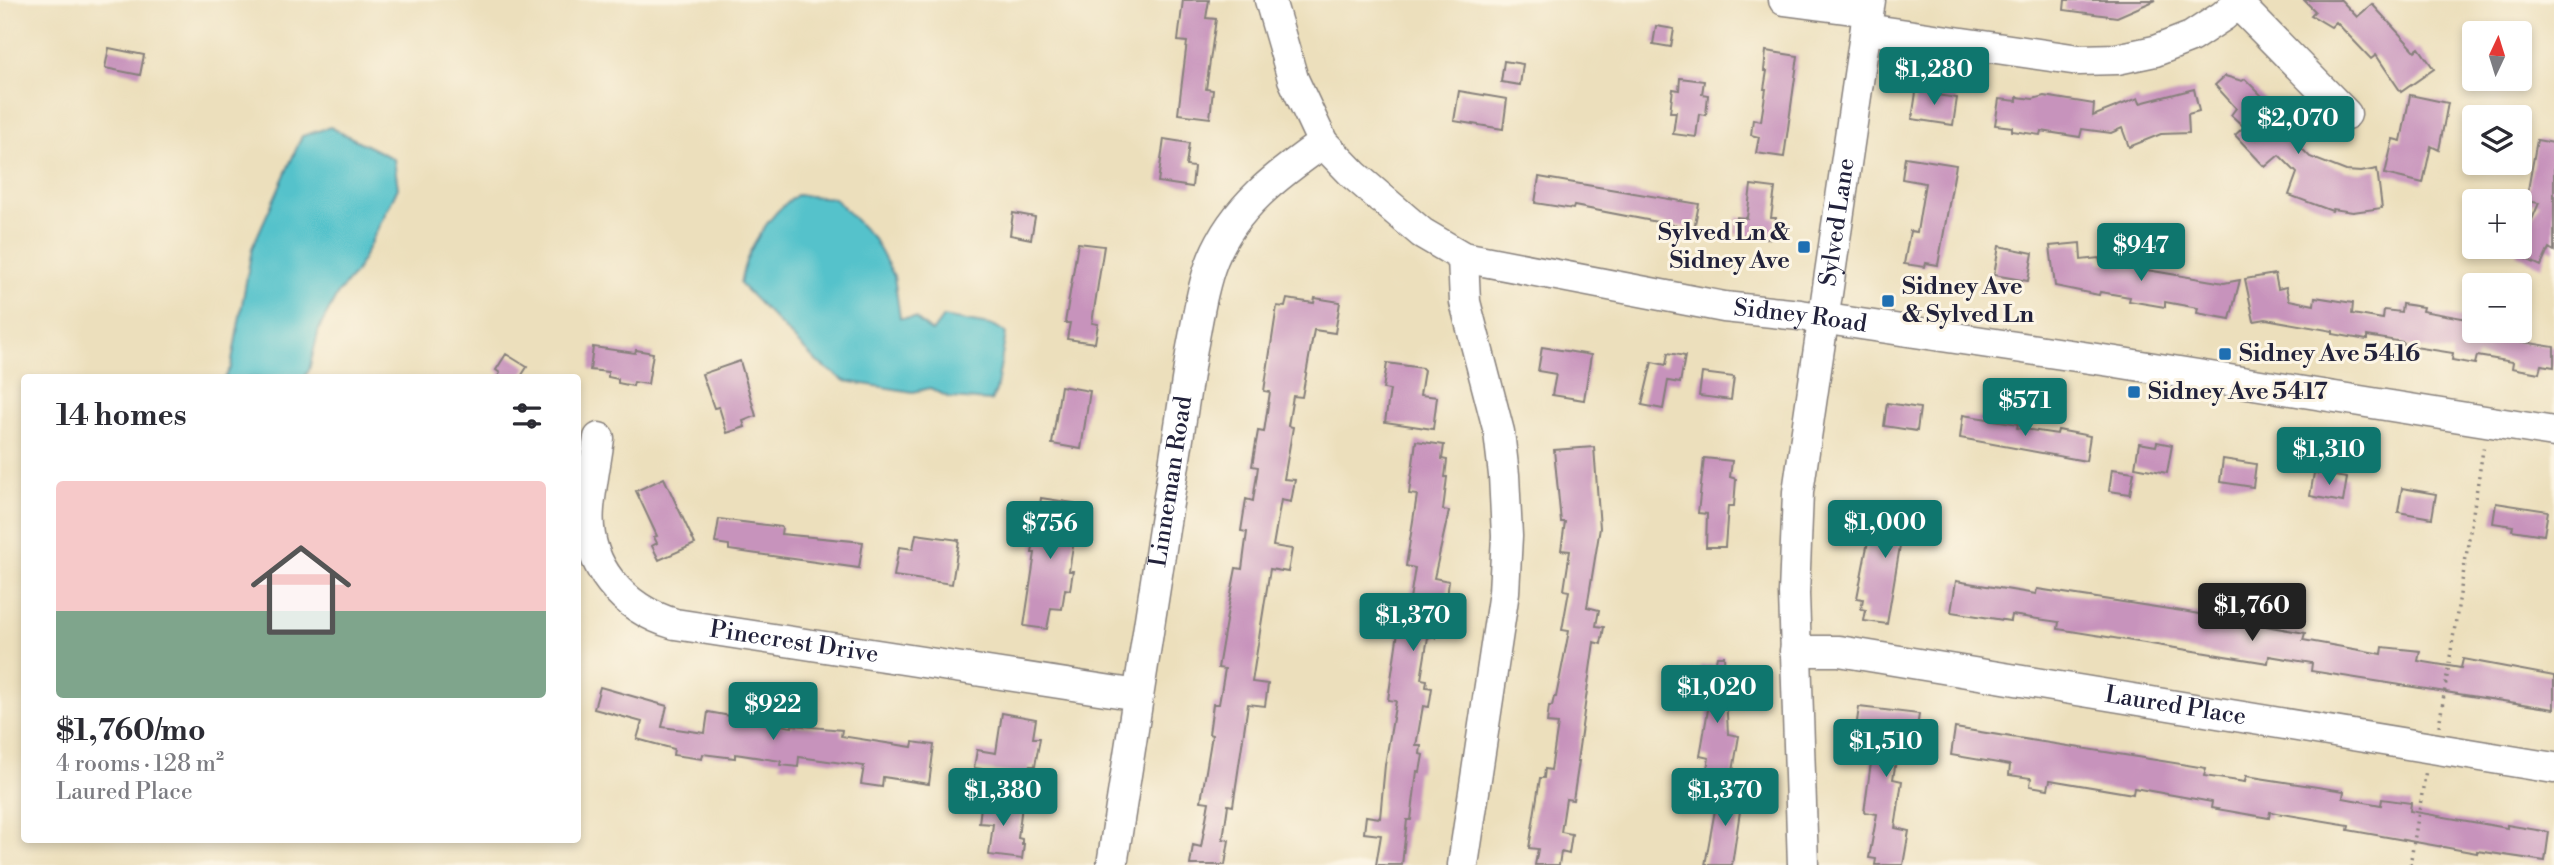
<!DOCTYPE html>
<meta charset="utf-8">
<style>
:root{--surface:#fff;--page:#f2f2f3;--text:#2b2b33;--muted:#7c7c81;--accent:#0f766e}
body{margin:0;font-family:"Libre Bodoni",serif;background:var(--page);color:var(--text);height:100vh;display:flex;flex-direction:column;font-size:26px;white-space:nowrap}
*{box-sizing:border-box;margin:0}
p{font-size:23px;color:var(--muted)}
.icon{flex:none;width:38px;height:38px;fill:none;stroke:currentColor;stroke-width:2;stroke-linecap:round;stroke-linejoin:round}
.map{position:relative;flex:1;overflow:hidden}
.details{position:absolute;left:21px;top:374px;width:560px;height:469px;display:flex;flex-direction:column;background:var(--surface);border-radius:7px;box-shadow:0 4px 10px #0003}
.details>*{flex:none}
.needle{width:46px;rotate:4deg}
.buttons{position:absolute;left:2462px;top:21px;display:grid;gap:14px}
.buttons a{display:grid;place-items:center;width:70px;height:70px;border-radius:7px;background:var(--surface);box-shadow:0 4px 10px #0003;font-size:35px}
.price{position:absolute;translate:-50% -60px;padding:0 16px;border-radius:7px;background:var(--accent);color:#fff;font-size:23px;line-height:46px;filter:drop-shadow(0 2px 4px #0008)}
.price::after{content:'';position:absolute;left:50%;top:42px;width:21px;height:16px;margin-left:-10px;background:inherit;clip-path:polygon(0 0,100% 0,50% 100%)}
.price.selected{background:#222;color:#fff}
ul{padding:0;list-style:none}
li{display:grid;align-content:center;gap:14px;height:371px;padding:0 35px}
li span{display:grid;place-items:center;height:217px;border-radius:7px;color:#555}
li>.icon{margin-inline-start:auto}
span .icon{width:126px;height:126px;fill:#fffc;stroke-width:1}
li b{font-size:30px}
h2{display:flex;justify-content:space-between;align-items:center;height:84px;padding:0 35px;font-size:30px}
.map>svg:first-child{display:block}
.water{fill:#55c2cb;stroke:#3c7283;stroke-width:2}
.building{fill:#c793bc}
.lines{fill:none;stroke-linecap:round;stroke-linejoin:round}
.minor-casing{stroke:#87807c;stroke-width:33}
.path{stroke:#87807c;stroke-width:3.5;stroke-dasharray:2 5;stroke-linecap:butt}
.minor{stroke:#fff;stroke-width:30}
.poi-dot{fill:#1f6fb2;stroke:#fcf5e5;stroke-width:2.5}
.labels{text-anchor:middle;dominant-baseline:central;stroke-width:6;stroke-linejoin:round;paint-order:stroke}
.street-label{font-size:24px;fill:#22223b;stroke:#fcf5e5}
.poi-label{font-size:24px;font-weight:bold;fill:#22223b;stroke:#fcf5e5;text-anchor:start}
</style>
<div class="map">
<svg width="2554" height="865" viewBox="0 0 2554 865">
<rect width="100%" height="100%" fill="#fcf5e5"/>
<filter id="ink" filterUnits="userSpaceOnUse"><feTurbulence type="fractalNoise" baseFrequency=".0143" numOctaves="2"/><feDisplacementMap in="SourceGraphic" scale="14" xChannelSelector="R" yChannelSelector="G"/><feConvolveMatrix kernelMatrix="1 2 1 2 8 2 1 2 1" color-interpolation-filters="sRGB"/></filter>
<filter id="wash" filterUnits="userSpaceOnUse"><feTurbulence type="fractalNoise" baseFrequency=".00686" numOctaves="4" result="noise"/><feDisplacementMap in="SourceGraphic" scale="28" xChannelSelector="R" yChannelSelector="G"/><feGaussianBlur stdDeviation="1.57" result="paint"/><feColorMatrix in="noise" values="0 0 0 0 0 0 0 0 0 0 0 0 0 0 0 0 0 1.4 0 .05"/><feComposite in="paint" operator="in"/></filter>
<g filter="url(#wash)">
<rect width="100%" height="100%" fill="#ecdfbc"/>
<path class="water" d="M330 127 394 159 398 188 356 272 338 293 319 329 309 370 304 378H225L231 367 252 248 302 136Z
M797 195 834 198 874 239 894 276 900 318H915L932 332 943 317 995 326 1006 333 996 391 991 401 950 398 930 388 913 392 845 381 817 362 740 284C745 251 769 213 797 195Z"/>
<g id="blocks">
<path class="building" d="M1183 0H1209L1206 18 1216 19 1206 89 1213 90 1210 118 1178 114 1187 42 1178 41Z
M2065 0H2156L2117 17 2064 10Z
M2304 0H2341L2357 17 2372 4 2415 51 2419 48 2434 69 2401 92 2376 55 2371 59 2336 22 2331 27 2311 15 2315 11Z
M1656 26 1674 29 1671 47 1653 44Z
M109 48 144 55 140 75 105 68Z
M1766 51 1798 56 1784 157 1756 153 1759 137 1751 135 1753 119 1761 121 1766 89H1764L1767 71H1764Z
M1504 61 1523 64 1520 85 1501 82Z
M2225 76 2242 81 2245 79 2269 103 2263 109 2310 157 2346 171 2361 172 2377 169 2382 208 2353 212 2333 209 2332 211 2289 195 2297 173 2279 155 2265 167 2235 135 2244 127 2231 115 2236 108 2215 85Z
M1680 78 1704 81 1702 94 1708 95 1706 115 1699 114 1696 137 1673 134 1676 112H1670L1673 89 1679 90Z
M1917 86 1937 89 1936 95 1957 98 1953 125 1912 119Z
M2194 89 2199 111 2188 114 2189 133 2161 134 2129 147 2122 128 2111 133 2082 129 2080 137 2041 131 2040 135 2012 131V127L1995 125 1999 99 2017 101V97L2033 99 2044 96 2094 104 2093 116 2138 98 2140 103Z
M1459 91 1507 99 1503 129 1454 121Z
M2410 95 2448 103 2439 150 2431 146 2423 183 2385 174 2393 139 2401 141Z
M1164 139 1189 143 1186 166 1194 167 1192 187 1158 182Z
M2537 140 2554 143V251L2549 248 2541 266 2517 255 2539 203 2526 201Z
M1905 157 1956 165 1938 265 1926 263 1925 267 1904 264 1910 231 1917 232 1925 183 1902 179Z
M1539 177 1699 204 1694 229 1574 206 1573 209 1535 203Z
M1751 185 1775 188 1771 218H1776L1773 239 1735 234 1737 217 1747 218Z
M1013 213 1035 217 1031 239 1010 235Z
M1078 243 1104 246 1092 323 1098 324 1095 343 1067 339 1070 323H1065Z
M2080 243 2081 260 2099 258 2100 262 2224 283 2240 280 2230 319 2197 313 2198 308 2165 302V307L2129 301 2130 297 2100 292 2099 295 2055 286 2050 246Z
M1999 246 2033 253 2028 281 1994 275Z
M2275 274 2278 289 2286 287 2289 300 2314 305 2315 297 2353 303 2352 314 2383 319 2384 310 2401 312 2402 304 2423 307 2422 311 2474 320V331H2499L2498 338 2554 347V367L2541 365 2539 373 2512 368 2513 362 2477 356 2475 364 2452 360 2453 353 2402 345 2403 342 2367 336V340L2333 334V331L2266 319 2254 321 2245 279Z
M1315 298 1340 302 1335 333 1314 330 1302 397 1293 396 1288 426 1293 427 1284 479 1295 480 1291 502 1281 500 1273 546 1292 549 1288 572 1270 569 1252 682 1268 684 1265 706 1248 704 1233 806 1228 805 1223 839 1229 840 1225 865H1190L1193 845 1201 847 1209 802 1201 801 1212 735 1209 734 1213 704H1219L1225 669 1218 668 1227 615 1236 568 1242 569 1247 532 1241 531 1246 499 1253 501 1258 467 1252 466 1258 431 1264 432 1270 392 1264 391 1277 306 1285 307 1287 299 1314 303Z
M593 347 635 353 636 350 653 353 648 384 634 382 633 386 618 383V379L608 377V372L590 370Z
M1542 347 1591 355 1584 400 1552 395 1556 374 1538 371Z
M1668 353 1685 356 1680 383 1668 381 1663 409 1642 405 1652 362 1666 365Z
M506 354 527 367 520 378H497L500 373 496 370Z
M740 361 756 416 743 421 745 427 727 433 719 407 714 408 702 374Z
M1387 363 1422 368 1424 370 1420 395 1437 397 1433 429 1385 422 1390 390 1383 389Z
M1702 373 1734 377 1731 400 1699 396Z
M1061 386 1090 391 1081 449 1052 444Z
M1887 403 1920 408 1917 431 1884 426Z
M1963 415 2018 424 2017 428 2057 434 2058 430 2090 436 2086 461 1960 438Z
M1416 441 1444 445 1442 459 1447 460 1445 477H1447L1443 510 1449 511 1434 578 1449 581 1447 597H1444L1441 606 1436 638 1428 637 1421 679 1427 680 1426 687 1432 688 1429 707 1423 706 1416 746H1421L1420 754 1423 755 1420 772 1417 771 1411 820H1407L1402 865H1376L1381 835 1364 833 1366 816 1380 818 1385 765 1396 701 1388 700 1398 632H1396L1399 610 1408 611 1415 568 1406 566 1417 495 1409 494Z
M2157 442 2172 445 2167 473 2135 467 2139 443 2156 446Z
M1594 447 1600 528 1587 607 1599 610 1596 626 1604 627 1601 644 1594 642 1577 761H1579L1573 800 1566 799 1561 832 1572 834 1569 854 1561 852 1559 865H1535L1538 849 1529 848 1540 778H1544L1545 769 1551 770 1558 724 1547 723 1549 706H1552L1554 697H1556L1569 631 1562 630 1569 591 1564 590 1570 551 1561 550 1565 522H1561L1554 450Z
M1704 458 1732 461 1730 477 1736 479 1734 506H1728L1725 547H1706L1707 514 1698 513Z
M2223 459 2256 464 2253 487 2220 482Z
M2112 469 2134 472 2130 494 2109 491Z
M2314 473 2347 478 2343 502 2310 496Z
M664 478 695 544 659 560 652 546 657 543 654 537 657 536 636 491Z
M2402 488 2436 494 2432 518 2398 512Z
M1041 498 1074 503 1070 527 1076 528 1069 571H1073L1070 590 1065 589 1062 609 1051 608 1047 629 1024 626 1035 553H1032L1035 534 1027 533 1030 518 1038 519Z
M1885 503 1923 509 1920 531 1903 528 1887 624 1864 621 1866 610 1861 609 1863 599 1857 598 1870 531 1874 532 1878 513 1883 514Z
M2496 503 2548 511 2544 535 2512 530 2513 526 2493 523Z
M719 519 782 527 781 534 863 542 859 568 729 550V545L715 543Z
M916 534 959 540 952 584 894 576 899 547 913 549Z
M1956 581 2036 594 2037 589 2182 611 2305 633 2303 640 2382 654 2383 647 2420 651 2418 661 2461 668 2463 659 2554 676V709L2311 671 2312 663 2269 656 2268 663 2058 629 2059 622 2011 615 2010 621 1951 612Z
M1717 656H1724L1728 734 1739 736 1731 783 1705 779 1709 758 1700 756 1710 698 1702 699 1700 666 1715 665Z
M600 687 667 706 662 727 705 733 708 712 792 727V725L842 730 841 736 912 747 913 742 934 745 929 784 883 777 882 787 861 784 864 766 799 757 798 767 780 765 781 761 735 754V758L703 754 702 759 673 755 674 749 637 739 642 722 594 709Z
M1859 707 1919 714 1915 743 1899 742 1893 779 1902 781 1895 828 1909 831 1903 865H1875L1876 859 1869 858 1877 814 1864 812 1874 742 1864 741V737L1855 736Z
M1002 713 1036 719 1033 738H1040L1035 766H1029L1028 776 974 768 977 750 996 753Z
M1955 728 2206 768 2204 776 2245 782 2246 776 2344 791 2343 798 2381 805 2382 799 2411 803 2410 811 2507 828V825L2549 832 2545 861 2477 851V853L2348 830 2349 825 2270 812 2269 818 2211 808 2212 802 2134 788 2133 794 2050 780 2048 789 2030 786 2031 778 2009 775 2010 765 1951 755Z
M1719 788 1743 791 1732 865H1705Z
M982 799 1022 805 1018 838 1022 839V844H1024L1022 859 989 855 993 824 979 823Z"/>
</g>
</g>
<g filter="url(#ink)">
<use href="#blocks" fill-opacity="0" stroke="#87807c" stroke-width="2"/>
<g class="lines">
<defs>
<g id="minor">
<path id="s1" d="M1270 0 1293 79 1323 143 1354 175 1422 233 1463 257 1724 307 1800 315 2110 361 2554 432"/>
<path d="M1784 0 1868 11"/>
<path d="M2238 4 2346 114"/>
<path d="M1866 29 2079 60 2117 59 2155 51 2191 37 2223 16 2241 0"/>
<path id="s2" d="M599 438C596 461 591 485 589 508 584 565 623 609 675 624L1138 695"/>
<path id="s3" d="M1795 651H1839L2554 768"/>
<path id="s4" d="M1112 865 1192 348C1198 318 1202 287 1213 259 1234 207 1279 174 1323 143"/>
<path d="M1463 865 1504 592 1507 536 1504 475 1499 432 1465 302 1463 257"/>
<path id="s5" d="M1803 865 1794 594 1798 492 1870 0"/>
</g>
</defs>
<use href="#minor" class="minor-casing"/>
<path class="path" d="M2439 726 2484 444
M2410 865 2426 770"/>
<use href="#minor" class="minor"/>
</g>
</g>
<g class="poi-dot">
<rect x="1797" y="240" width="14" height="14" rx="3.5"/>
<rect x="1881" y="294" width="14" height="14" rx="3.5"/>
<rect x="2218" y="347" width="14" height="14" rx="3.5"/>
<rect x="2127" y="385" width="14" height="14" rx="3.5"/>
</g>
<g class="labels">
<g class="street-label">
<text stroke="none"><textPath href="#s5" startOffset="646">Sylved Lane</textPath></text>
<text stroke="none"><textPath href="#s1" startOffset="677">Sidney Road</textPath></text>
<text stroke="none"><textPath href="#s4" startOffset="388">Linneman Road</textPath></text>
<text stroke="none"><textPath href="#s2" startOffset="348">Pinecrest Drive</textPath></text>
<text stroke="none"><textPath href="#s3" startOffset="385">Laured Place</textPath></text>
</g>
<g class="poi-label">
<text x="1790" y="233" text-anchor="end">Sylved Ln &amp;<tspan x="1790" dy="28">Sidney Ave</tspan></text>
<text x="1902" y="287">Sidney Ave<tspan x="1902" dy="28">&amp; Sylved Ln</tspan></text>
<text x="2239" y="354">Sidney Ave 5416</text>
<text x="2148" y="392">Sidney Ave 5417</text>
</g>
</g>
</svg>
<div class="buttons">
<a><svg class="needle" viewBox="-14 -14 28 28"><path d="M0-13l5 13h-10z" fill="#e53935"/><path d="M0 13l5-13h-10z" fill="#7c7c81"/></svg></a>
<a><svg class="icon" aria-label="layers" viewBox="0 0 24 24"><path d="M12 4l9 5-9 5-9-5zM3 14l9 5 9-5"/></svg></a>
<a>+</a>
<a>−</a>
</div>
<b class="price" style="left:1934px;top:107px">$1,280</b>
<b class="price" style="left:2298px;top:156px">$2,070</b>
<b class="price" style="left:2141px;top:283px">$947</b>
<b class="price" style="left:2025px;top:438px">$571</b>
<b class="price" style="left:2329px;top:487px">$1,310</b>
<b class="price" style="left:1885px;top:560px">$1,000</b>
<b class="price" style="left:1050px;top:561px">$756</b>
<b class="price selected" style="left:2252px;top:643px">$1,760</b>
<b class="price" style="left:1413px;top:653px">$1,370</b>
<b class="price" style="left:1717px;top:725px">$1,020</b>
<b class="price" style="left:773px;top:742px">$922</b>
<b class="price" style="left:1886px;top:779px">$1,510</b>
<b class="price" style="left:1003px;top:828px">$1,380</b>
<b class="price" style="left:1725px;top:828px">$1,370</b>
<section class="details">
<h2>14 homes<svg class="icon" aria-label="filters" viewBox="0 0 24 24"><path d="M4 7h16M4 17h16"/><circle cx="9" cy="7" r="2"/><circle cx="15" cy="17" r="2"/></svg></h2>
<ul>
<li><span style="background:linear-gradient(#f6c9c9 60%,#7fa58c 0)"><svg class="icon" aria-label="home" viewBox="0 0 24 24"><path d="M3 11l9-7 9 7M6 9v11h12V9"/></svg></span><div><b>$1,760/mo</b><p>4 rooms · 128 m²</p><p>Laured Place</p></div></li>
</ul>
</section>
</div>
